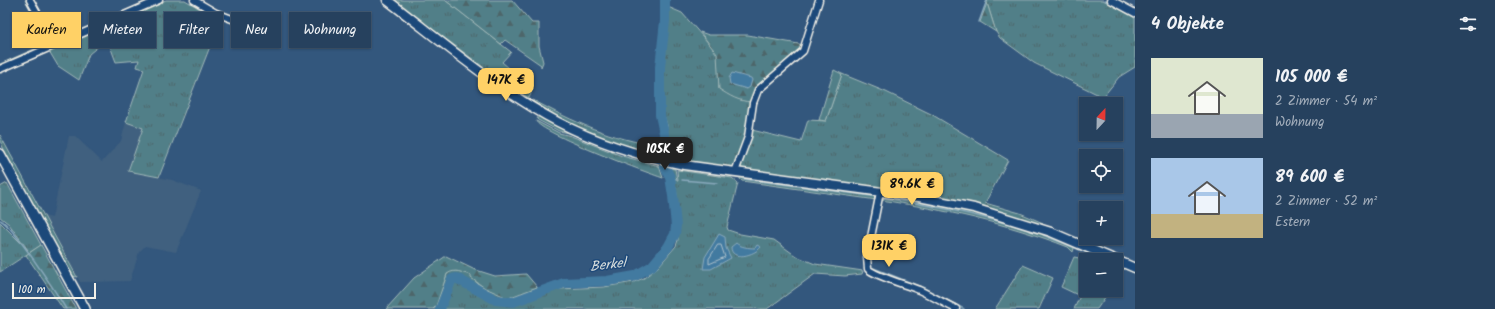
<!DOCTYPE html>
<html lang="de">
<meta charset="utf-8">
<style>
:root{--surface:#26415e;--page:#2e4864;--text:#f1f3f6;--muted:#a4afbc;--line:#425a73;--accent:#ffd166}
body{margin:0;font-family:Kalam,sans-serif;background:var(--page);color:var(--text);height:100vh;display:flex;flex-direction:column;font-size:15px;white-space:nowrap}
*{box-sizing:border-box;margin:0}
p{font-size:13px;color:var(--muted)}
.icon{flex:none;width:22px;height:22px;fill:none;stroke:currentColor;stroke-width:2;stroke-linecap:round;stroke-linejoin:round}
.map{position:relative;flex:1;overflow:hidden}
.details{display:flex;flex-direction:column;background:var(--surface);width:360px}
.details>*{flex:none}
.guide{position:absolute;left:12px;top:12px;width:380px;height:36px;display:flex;gap:8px}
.needle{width:26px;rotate:22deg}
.fabs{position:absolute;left:1079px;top:97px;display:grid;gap:8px}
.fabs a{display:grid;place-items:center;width:44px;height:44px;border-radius:0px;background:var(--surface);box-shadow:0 1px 3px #0004,0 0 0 1px var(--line);font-size:20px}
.scale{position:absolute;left:12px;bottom:10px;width:84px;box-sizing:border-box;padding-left:4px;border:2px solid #f4f1e8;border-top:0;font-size:11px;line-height:14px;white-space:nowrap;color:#f4f1e8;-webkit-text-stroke:3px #1f4a7a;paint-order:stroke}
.price{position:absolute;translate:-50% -34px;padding:0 9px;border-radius:8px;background:var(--accent);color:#111;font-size:13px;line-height:26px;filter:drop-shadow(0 1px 2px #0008)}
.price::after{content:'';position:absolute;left:50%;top:24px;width:12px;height:9px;margin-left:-6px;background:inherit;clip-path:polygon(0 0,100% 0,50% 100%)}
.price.current{background:#222;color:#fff}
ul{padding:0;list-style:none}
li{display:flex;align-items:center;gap:12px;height:100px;padding:0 16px}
li span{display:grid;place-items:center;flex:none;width:112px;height:80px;border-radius:0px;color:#555}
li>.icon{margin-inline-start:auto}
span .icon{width:48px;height:48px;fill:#fffc;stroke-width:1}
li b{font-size:17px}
h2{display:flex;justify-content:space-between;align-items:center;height:48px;padding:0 16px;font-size:17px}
.tag{padding:0 14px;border-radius:0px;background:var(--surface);box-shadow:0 1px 3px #0004,0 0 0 1px var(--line);font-size:14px;line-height:36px}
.tag.current{background:var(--accent);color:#111}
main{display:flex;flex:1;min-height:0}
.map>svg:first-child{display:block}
.built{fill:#41607f}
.grass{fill:url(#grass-tufts);stroke:#a2b8b8}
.forest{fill:url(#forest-firs);stroke:#a2b8b8}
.water{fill:#437aa0;stroke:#8aaabd}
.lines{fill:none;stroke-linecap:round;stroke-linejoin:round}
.shore{stroke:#adc1cb;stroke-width:1}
.stream{stroke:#8aaabd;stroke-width:1.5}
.river{stroke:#437aa0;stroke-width:10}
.minor-casing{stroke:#f4f1e8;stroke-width:9}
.tertiary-casing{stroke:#f4f1e8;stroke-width:11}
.secondary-casing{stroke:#f4f1e8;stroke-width:12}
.minor{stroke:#1f4a7a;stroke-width:6}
.tertiary{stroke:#1f4a7a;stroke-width:8}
.secondary{stroke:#1f4a7a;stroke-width:9}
.labels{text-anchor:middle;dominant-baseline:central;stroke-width:3;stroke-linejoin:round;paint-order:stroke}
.water-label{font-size:14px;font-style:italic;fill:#d9dfdd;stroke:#1f4a7a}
</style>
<main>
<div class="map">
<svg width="1135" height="309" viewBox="0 0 1135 309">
<defs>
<pattern id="grass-tufts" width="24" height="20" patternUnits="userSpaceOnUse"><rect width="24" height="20" fill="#517f88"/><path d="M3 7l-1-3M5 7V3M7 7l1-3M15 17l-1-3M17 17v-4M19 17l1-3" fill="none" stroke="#4d666a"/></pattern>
<pattern id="forest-firs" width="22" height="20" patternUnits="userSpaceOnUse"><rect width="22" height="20" fill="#517f88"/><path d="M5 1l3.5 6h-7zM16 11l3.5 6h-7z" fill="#4d666a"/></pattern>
</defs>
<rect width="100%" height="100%" fill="#33577d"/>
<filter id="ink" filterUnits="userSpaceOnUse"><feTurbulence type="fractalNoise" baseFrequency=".025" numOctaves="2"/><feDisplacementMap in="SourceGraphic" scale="8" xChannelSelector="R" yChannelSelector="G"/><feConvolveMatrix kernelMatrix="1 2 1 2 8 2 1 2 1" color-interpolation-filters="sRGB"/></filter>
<g filter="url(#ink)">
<path class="built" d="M126 122 143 128 128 171 172 180 201 191 176 252 145 246 139 252 130 281 80 282 44 216 52 218 69 136H75L102 162 121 141Z"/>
<path class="grass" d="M25 0H27L50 42V45L0 67V64L48 43Z
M166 0H185L220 21 159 177 128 171 143 128 126 122 144 69 137 67 139 60 116 62 103 27Z
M394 0H445L511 52 502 62 533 89 529 98 507 85Z
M988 0H1103L1135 18V67L1119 77 1103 97 1034 63 1000 38 996 32 987 3Z
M668 7 682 13 718 54 719 89 751 102C748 117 744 161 731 168L676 159 677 151 675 150 674 159 668 158 667 125 663 112 662 62 667 38Z
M101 28 106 40 89 54 79 80 58 66 49 51Z
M842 74 886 92 931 114 1008 160 985 203 1020 213 1043 223 1039 225 983 207 741 170 740 165 752 130 801 142 808 120 826 121Z
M533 100C573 122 612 139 658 146V155C612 143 575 127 534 105Z
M539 116H541L575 134 559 131 538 120 537 119Z
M536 121 559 133 571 136 622 156 659 166 663 178C645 172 540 133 536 121Z
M0 135 77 277 72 276 12 167 0 141Z
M668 168 675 169 677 180H678L677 170 732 178 738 183 727 227 728 230 740 234 774 240 796 256 815 264 863 271 862 274 845 276 815 274 767 309H442L450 285 456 280 497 302 513 305 559 289 604 287 634 282 644 278 658 267 676 246 678 240 677 195 674 178Z
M740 176 876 194 877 200 742 181 740 179Z
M7 183 41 245 0 272V222L28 250 9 224 0 217V187Z
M883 195 939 204 997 216 1075 244 1073 252 1068 247C1007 223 945 210 881 200Z
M1074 257 1090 260H1086V290H1110L1097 309H1074L1080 296 1061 287Z
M1023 265 1053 278 1039 309H995Z
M451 271H458L471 275 477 283 485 288 507 296 513 297 537 287 539 290C531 293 522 298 513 300 494 303 472 284 457 276L451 277 446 283 437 309H433L436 306 447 274Z"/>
<path class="forest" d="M445 0H512L532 23H539V46L543 62 541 67V65L505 40 501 44Z
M987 3 996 32 980 22Z
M700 32 709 35H748L804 45 802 50 780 69 751 102C738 101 730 96 719 89L717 54Z
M834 70 842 74 826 121 819 120Z
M41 245 76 309H63L26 255Z
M446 256 473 269 495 276 526 274 537 287 508 298 485 288 471 278V275C461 273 456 268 447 274L436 306 433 309H386L414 278Z"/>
<path class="water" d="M732 73 751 78 752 80 750 87 747 89 730 84 729 78Z
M719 234 725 237 726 248 731 258 711 269H703L705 257Z
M736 243C740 247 749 248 755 248L757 245 761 247C755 255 731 262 731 247Z"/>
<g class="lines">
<path class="shore" d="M718 245H721L725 257 709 264V259Z"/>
<path class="stream" d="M1105 0 1135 17
M979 22 987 0
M670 178 676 179
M743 179 878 197
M682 180 717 183
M883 198C936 206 987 216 1037 233
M0 220C12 224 57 294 66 309
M1043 235 1105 260
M1116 265 1135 273
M871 267 924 288 964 309"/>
<path class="river" d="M440 309 452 279 456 278 496 300 513 302 564 283 607 281 635 276 652 266 668 247 675 234 676 226 673 196 670 177 665 167 664 133 660 115V67L665 21V0"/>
<defs>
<path id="minor" d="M30 0 55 45
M194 0 216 13 256 28
M1111 0 1135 13
M0 69 159 0
M735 172 748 137 753 103 758 90 803 51 819 0
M880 192 867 257 868 269C875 276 907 285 919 290 932 296 944 303 956 309"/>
<path id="tertiary" d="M387 0C441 41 498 90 558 122 598 143 640 156 684 165L919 197 974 208 1051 232 1135 268"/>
<path id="secondary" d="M0 154 85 309"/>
</defs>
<use href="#minor" class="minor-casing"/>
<use href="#tertiary" class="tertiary-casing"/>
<use href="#secondary" class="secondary-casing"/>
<use href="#minor" class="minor"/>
<use href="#tertiary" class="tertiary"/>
<use href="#secondary" class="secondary"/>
</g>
</g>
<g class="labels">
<g class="water-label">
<text transform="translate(608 265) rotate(-7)">Berkel</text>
</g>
</g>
</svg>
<div class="fabs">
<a><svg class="needle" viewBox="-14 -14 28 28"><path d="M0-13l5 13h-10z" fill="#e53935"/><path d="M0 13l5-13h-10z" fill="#a4afbc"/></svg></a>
<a><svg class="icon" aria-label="locate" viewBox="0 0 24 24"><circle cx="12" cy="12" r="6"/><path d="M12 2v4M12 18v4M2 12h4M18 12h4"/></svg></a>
<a>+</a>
<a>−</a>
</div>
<div class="scale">100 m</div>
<b class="price" style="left:506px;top:102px">147K €</b>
<b class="price current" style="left:665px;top:171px">105K €</b>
<b class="price" style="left:912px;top:206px">89.6K €</b>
<b class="price" style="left:889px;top:268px">131K €</b>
<div class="guide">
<a class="tag current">Kaufen</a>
<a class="tag">Mieten</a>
<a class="tag">Filter</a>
<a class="tag">Neu</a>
<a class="tag">Wohnung</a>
</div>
</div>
<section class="details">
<h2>4 Objekte<svg class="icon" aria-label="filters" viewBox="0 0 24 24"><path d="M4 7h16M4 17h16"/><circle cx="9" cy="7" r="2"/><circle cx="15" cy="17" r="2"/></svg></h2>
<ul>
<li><span style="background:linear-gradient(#dfe7d0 70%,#9aa5b1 0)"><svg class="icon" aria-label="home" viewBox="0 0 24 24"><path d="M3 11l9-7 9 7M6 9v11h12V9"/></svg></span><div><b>105 000 €</b><p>2 Zimmer · 54 m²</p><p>Wohnung</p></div></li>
<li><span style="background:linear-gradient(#a9c7e8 70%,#c2b280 0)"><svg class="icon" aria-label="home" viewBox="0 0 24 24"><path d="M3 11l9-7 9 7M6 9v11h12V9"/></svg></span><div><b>89 600 €</b><p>2 Zimmer · 52 m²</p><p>Estern</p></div></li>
</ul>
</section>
</main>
